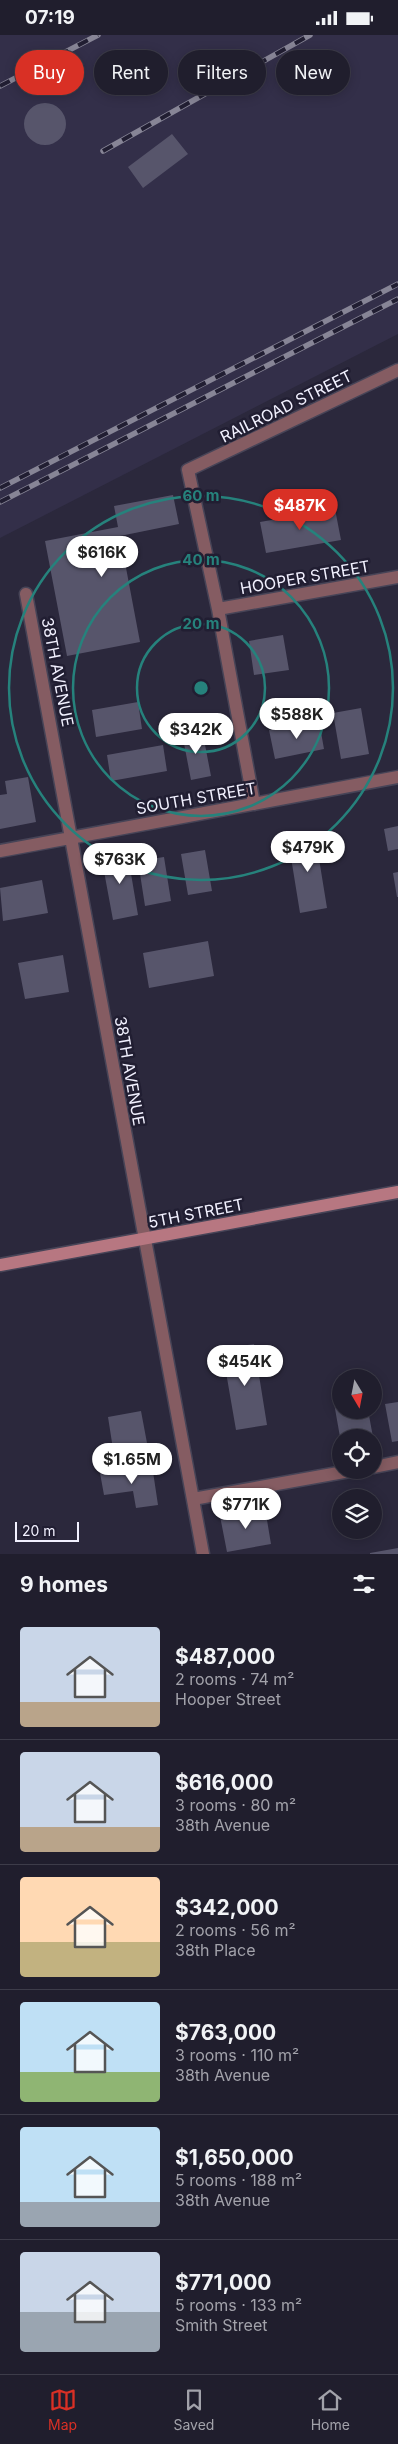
<!DOCTYPE html>
<meta charset="utf-8">
<style>
:root{--surface:#201e2d;--page:#282735;--text:#f1f3f6;--muted:#a2a2aa;--line:#3d3c49;--accent:#d93025}
body{margin:0;font-family:Inter,sans-serif;background:var(--page);color:var(--text);height:100vh;display:flex;flex-direction:column;font-size:19px;white-space:nowrap}
*{box-sizing:border-box;margin:0}
p{font-size:16px;color:var(--muted)}
.icon{flex:none;width:28px;height:28px;fill:none;stroke:currentColor;stroke-width:2;stroke-linecap:round;stroke-linejoin:round}
.map{position:relative;height:1519px;overflow:hidden}
.panel{display:flex;flex-direction:column;background:var(--surface);flex:1}
.panel>*{flex:none}
.banner{position:absolute;left:15px;top:15px;width:369px;height:45px;display:flex;gap:10px}
.needle{width:32px;rotate:170deg}
.tools{position:absolute;left:332px;top:1334px;display:grid;gap:10px}
.tools a{display:grid;place-items:center;width:50px;height:50px;border-radius:50%;background:var(--surface);box-shadow:0 2px 12px #0003,0 0 0 1px var(--line);font-size:25px}
.scale{position:absolute;left:15px;bottom:12px;width:64px;box-sizing:border-box;padding-left:5px;border:2px solid #f2f1ff;border-top:0;font-size:14px;line-height:18px;white-space:nowrap;color:#f2f1ff;-webkit-text-stroke:4px #211e32;paint-order:stroke}
.price{position:absolute;translate:-50% -42px;padding:0 11px;border-radius:18px;background:#fff;color:#222;font-size:16px;line-height:32px;filter:drop-shadow(0 1px 2px #0008)}
.price::after{content:'';position:absolute;left:50%;top:30px;width:15px;height:11px;margin-left:-8px;background:inherit;clip-path:polygon(0 0,100% 0,50% 100%)}
.price.current{background:var(--accent);color:#fff}
ul{padding:0;list-style:none}
li{display:flex;align-items:center;gap:15px;height:125px;padding:0 20px}
li+li{border-top:1px solid var(--line)}
li span{display:grid;place-items:center;flex:none;width:140px;height:100px;border-radius:5px;color:#555}
li>.icon{margin-inline-start:auto}
span .icon{width:60px;height:60px;fill:#fffc;stroke-width:1}
li b{font-size:21px}
h2{display:flex;justify-content:space-between;align-items:center;height:60px;padding:0 20px;font-size:21px}
.tag{padding:0 18px;border-radius:22px;background:var(--surface);box-shadow:0 2px 12px #0003,0 0 0 1px var(--line);font-size:18px;line-height:45px}
.tag.current{background:var(--accent);color:#fff}
.status{display:flex;justify-content:space-between;align-items:center;height:35px;padding:0 25px;background:var(--surface);direction:ltr}
.status svg{height:14px;fill:currentColor}
.tab-bar{display:flex;justify-content:space-around;align-items:center;height:70px;border-top:1px solid var(--line);background:var(--surface);font-size:14px;color:var(--muted)}
.tab-bar a{display:grid;justify-items:center;gap:2px}
.tab-bar .current{color:var(--accent)}
.map>svg:first-child{display:block}
.built{fill:#332f49}
.building{fill:#57556b}
.lines{fill:none;stroke-linecap:round;stroke-linejoin:round}
.street-casing{stroke:#474457;stroke-width:15}
.secondary-casing{stroke:#474457;stroke-width:15}
.street{stroke:#855c62;stroke-width:12}
.secondary{stroke:#b77781;stroke-width:12}
.rail-casing{stroke:#878596;stroke-width:5.5}
.rail{stroke:#211e32;stroke-width:4;stroke-dasharray:11;stroke-linecap:butt}
.ring{fill:none;stroke:#26827c;stroke-width:2.5}
.labels{text-anchor:middle;dominant-baseline:central;stroke-width:5;stroke-linejoin:round;paint-order:stroke}
.street-label{font-size:16px;fill:#f2f1ff;stroke:#211e32}
.centre{fill:#26827c;stroke:#211e32;stroke-width:2.5}
.ring-label{font-size:15px;text-anchor:middle;font-weight:bold;fill:#26827c;stroke:#211e32;stroke-width:5;stroke-linejoin:round;paint-order:stroke}
</style>
<div class="status"><b>07:19</b><svg viewBox="0 0 49 12"><path d="M0 12V9h3v3zM5 12V6h3v6zM10 12V3h3v9zM15 12V0h3v12zM26 1h20v11H26zM47 4h2v5h-2z"/></svg></div>
<div class="map">
<svg width="398" height="1519" viewBox="0 0 398 1519">
<rect width="100%" height="100%" fill="#2b283c"/>
<path class="built" d="M0 0H398V299L0 503Z"/>
<path class="building" d="M24 89a21 21 0 1 1 42 0a21 21 0 1 1-42 0Z
M172 99 188 119 143 153 128 132Z
M173 460 179 489 120 501 140 607 67 621 45 506 118 492 114 471Z
M335 474 341 505 266 518 260 487Z
M283 600 289 635 254 640 249 606Z
M138 667 142 694 96 702 92 675Z
M361 673 369 719 341 724 333 678Z
M319 686 324 714 275 724 269 695Z
M202 694 211 741 191 745 182 698Z
M163 710 167 736 111 746 107 720Z
M28 742 36 787 0 794V760L7 759 5 746Z
M398 791V814L388 816 384 794Z
M315 799 327 873 300 878 288 804Z
M127 815 138 880 113 885 101 820Z
M205 815 212 856 188 860 181 819Z
M164 822 171 866 145 871 138 826Z
M398 837V862H397L393 838Z
M42 845 48 878 3 886 0 853Z
M208 906 214 941 149 953 143 918Z
M63 920 69 957 25 964 18 928Z
M254 1309 267 1390 236 1395 222 1314Z
M341 1367V1375H368L373 1402H340L334 1368Z
M398 1367V1406L392 1407 385 1369Z
M141 1376 147 1408 113 1414 108 1382Z
M152 1430 158 1470 136 1473 133 1456 104 1460 100 1438Z
M265 1473 271 1509 227 1517 220 1481Z
M398 1513V1519H370V1518Z"/>
<g class="lines">
<defs>
<path id="street" d="M26 559C87 879 142 1199 203 1519
M218 574 398 542
M254 769 218 574 188 435 398 335
M0 816 398 742
M374 1432 398 1427
M193 1464 355 1435"/>
<path id="secondary" d="M0 1230 398 1157"/>
</defs>
<use href="#street" class="street-casing"/>
<use href="#secondary" class="secondary-casing"/>
<use href="#street" class="street"/>
<use href="#secondary" class="secondary"/>
<defs>
<path id="rail" d="M0 51 98 0
M103 116 310 0
M0 453 398 249
M0 467 398 264"/>
</defs>
<use href="#rail" class="rail-casing"/>
<use href="#rail" class="rail"/>
</g>
<g class="ring">
<circle cx="201" cy="653" r="64"/>
<circle cx="201" cy="653" r="128"/>
<circle cx="201" cy="653" r="192"/>
</g>
<g class="labels">
<g class="street-label">
<text transform="translate(286 371) rotate(-26)">RAILROAD STREET</text>
<text transform="translate(305 542) rotate(-10)">HOOPER STREET</text>
<text transform="translate(58 637) rotate(79)">38TH AVENUE</text>
<text transform="translate(196 763) rotate(-10)">SOUTH STREET</text>
<text transform="translate(130 1036) rotate(80)">38TH AVENUE</text>
<text transform="translate(196 1178) rotate(-11)">5TH STREET</text>
</g>
</g>
<circle cx="201" cy="653" r="8" class="centre"/>
<g class="ring-label">
<text x="201" y="466">60 m</text>
<text x="201" y="530">40 m</text>
<text x="201" y="594">20 m</text>
</g>
</svg>
<div class="tools">
<a><svg class="needle" viewBox="-14 -14 28 28"><path d="M0-13l5 13h-10z" fill="#e53935"/><path d="M0 13l5-13h-10z" fill="#a2a2aa"/></svg></a>
<a><svg class="icon" aria-label="locate" viewBox="0 0 24 24"><circle cx="12" cy="12" r="6"/><path d="M12 2v4M12 18v4M2 12h4M18 12h4"/></svg></a>
<a><svg class="icon" aria-label="layers" viewBox="0 0 24 24"><path d="M12 4l9 5-9 5-9-5zM3 14l9 5 9-5"/></svg></a>
</div>
<div class="scale">20 m</div>
<b class="price current" style="left:300px;top:496px">$487K</b>
<b class="price" style="left:102px;top:543px">$616K</b>
<b class="price" style="left:297px;top:705px">$588K</b>
<b class="price" style="left:196px;top:720px">$342K</b>
<b class="price" style="left:308px;top:838px">$479K</b>
<b class="price" style="left:120px;top:850px">$763K</b>
<b class="price" style="left:245px;top:1352px">$454K</b>
<b class="price" style="left:132px;top:1450px">$1.65M</b>
<b class="price" style="left:246px;top:1495px">$771K</b>
<div class="banner">
<a class="tag current">Buy</a>
<a class="tag">Rent</a>
<a class="tag">Filters</a>
<a class="tag">New</a>
</div>
</div>
<section class="panel">
<h2>9 homes<svg class="icon" aria-label="filters" viewBox="0 0 24 24"><path d="M4 7h16M4 17h16"/><circle cx="9" cy="7" r="2"/><circle cx="15" cy="17" r="2"/></svg></h2>
<ul>
<li><span style="background:linear-gradient(#c9d6e8 75%,#b9a48a 0)"><svg class="icon" aria-label="home" viewBox="0 0 24 24"><path d="M3 11l9-7 9 7M6 9v11h12V9"/></svg></span><div><b>$487,000</b><p>2 rooms · 74 m²</p><p>Hooper Street</p></div></li>
<li><span style="background:linear-gradient(#c9d6e8 75%,#b9a48a 0)"><svg class="icon" aria-label="home" viewBox="0 0 24 24"><path d="M3 11l9-7 9 7M6 9v11h12V9"/></svg></span><div><b>$616,000</b><p>3 rooms · 80 m²</p><p>38th Avenue</p></div></li>
<li><span style="background:linear-gradient(#ffd9b3 65%,#c2b280 0)"><svg class="icon" aria-label="home" viewBox="0 0 24 24"><path d="M3 11l9-7 9 7M6 9v11h12V9"/></svg></span><div><b>$342,000</b><p>2 rooms · 56 m²</p><p>38th Place</p></div></li>
<li><span style="background:linear-gradient(#bfe0f5 70%,#8fb573 0)"><svg class="icon" aria-label="home" viewBox="0 0 24 24"><path d="M3 11l9-7 9 7M6 9v11h12V9"/></svg></span><div><b>$763,000</b><p>3 rooms · 110 m²</p><p>38th Avenue</p></div></li>
<li><span style="background:linear-gradient(#bfe0f5 75%,#9aa5b1 0)"><svg class="icon" aria-label="home" viewBox="0 0 24 24"><path d="M3 11l9-7 9 7M6 9v11h12V9"/></svg></span><div><b>$1,650,000</b><p>5 rooms · 188 m²</p><p>38th Avenue</p></div></li>
<li><span style="background:linear-gradient(#c9d6e8 60%,#9aa5b1 0)"><svg class="icon" aria-label="home" viewBox="0 0 24 24"><path d="M3 11l9-7 9 7M6 9v11h12V9"/></svg></span><div><b>$771,000</b><p>5 rooms · 133 m²</p><p>Smith Street</p></div></li>
</ul>
</section>
<nav class="tab-bar">
<a class="current"><svg class="icon" aria-label="map" viewBox="0 0 24 24"><path d="M3 6l6-2 6 2 6-2v14l-6 2-6-2-6 2zM9 4v14M15 6v14"/></svg>Map</a>
<a><svg class="icon" aria-label="saved" viewBox="0 0 24 24"><path d="M7 4h10v16l-5-4-5 4z"/></svg>Saved</a>
<a><svg class="icon" aria-label="home" viewBox="0 0 24 24"><path d="M3 11l9-7 9 7M6 9v11h12V9"/></svg>Home</a>
</nav>
